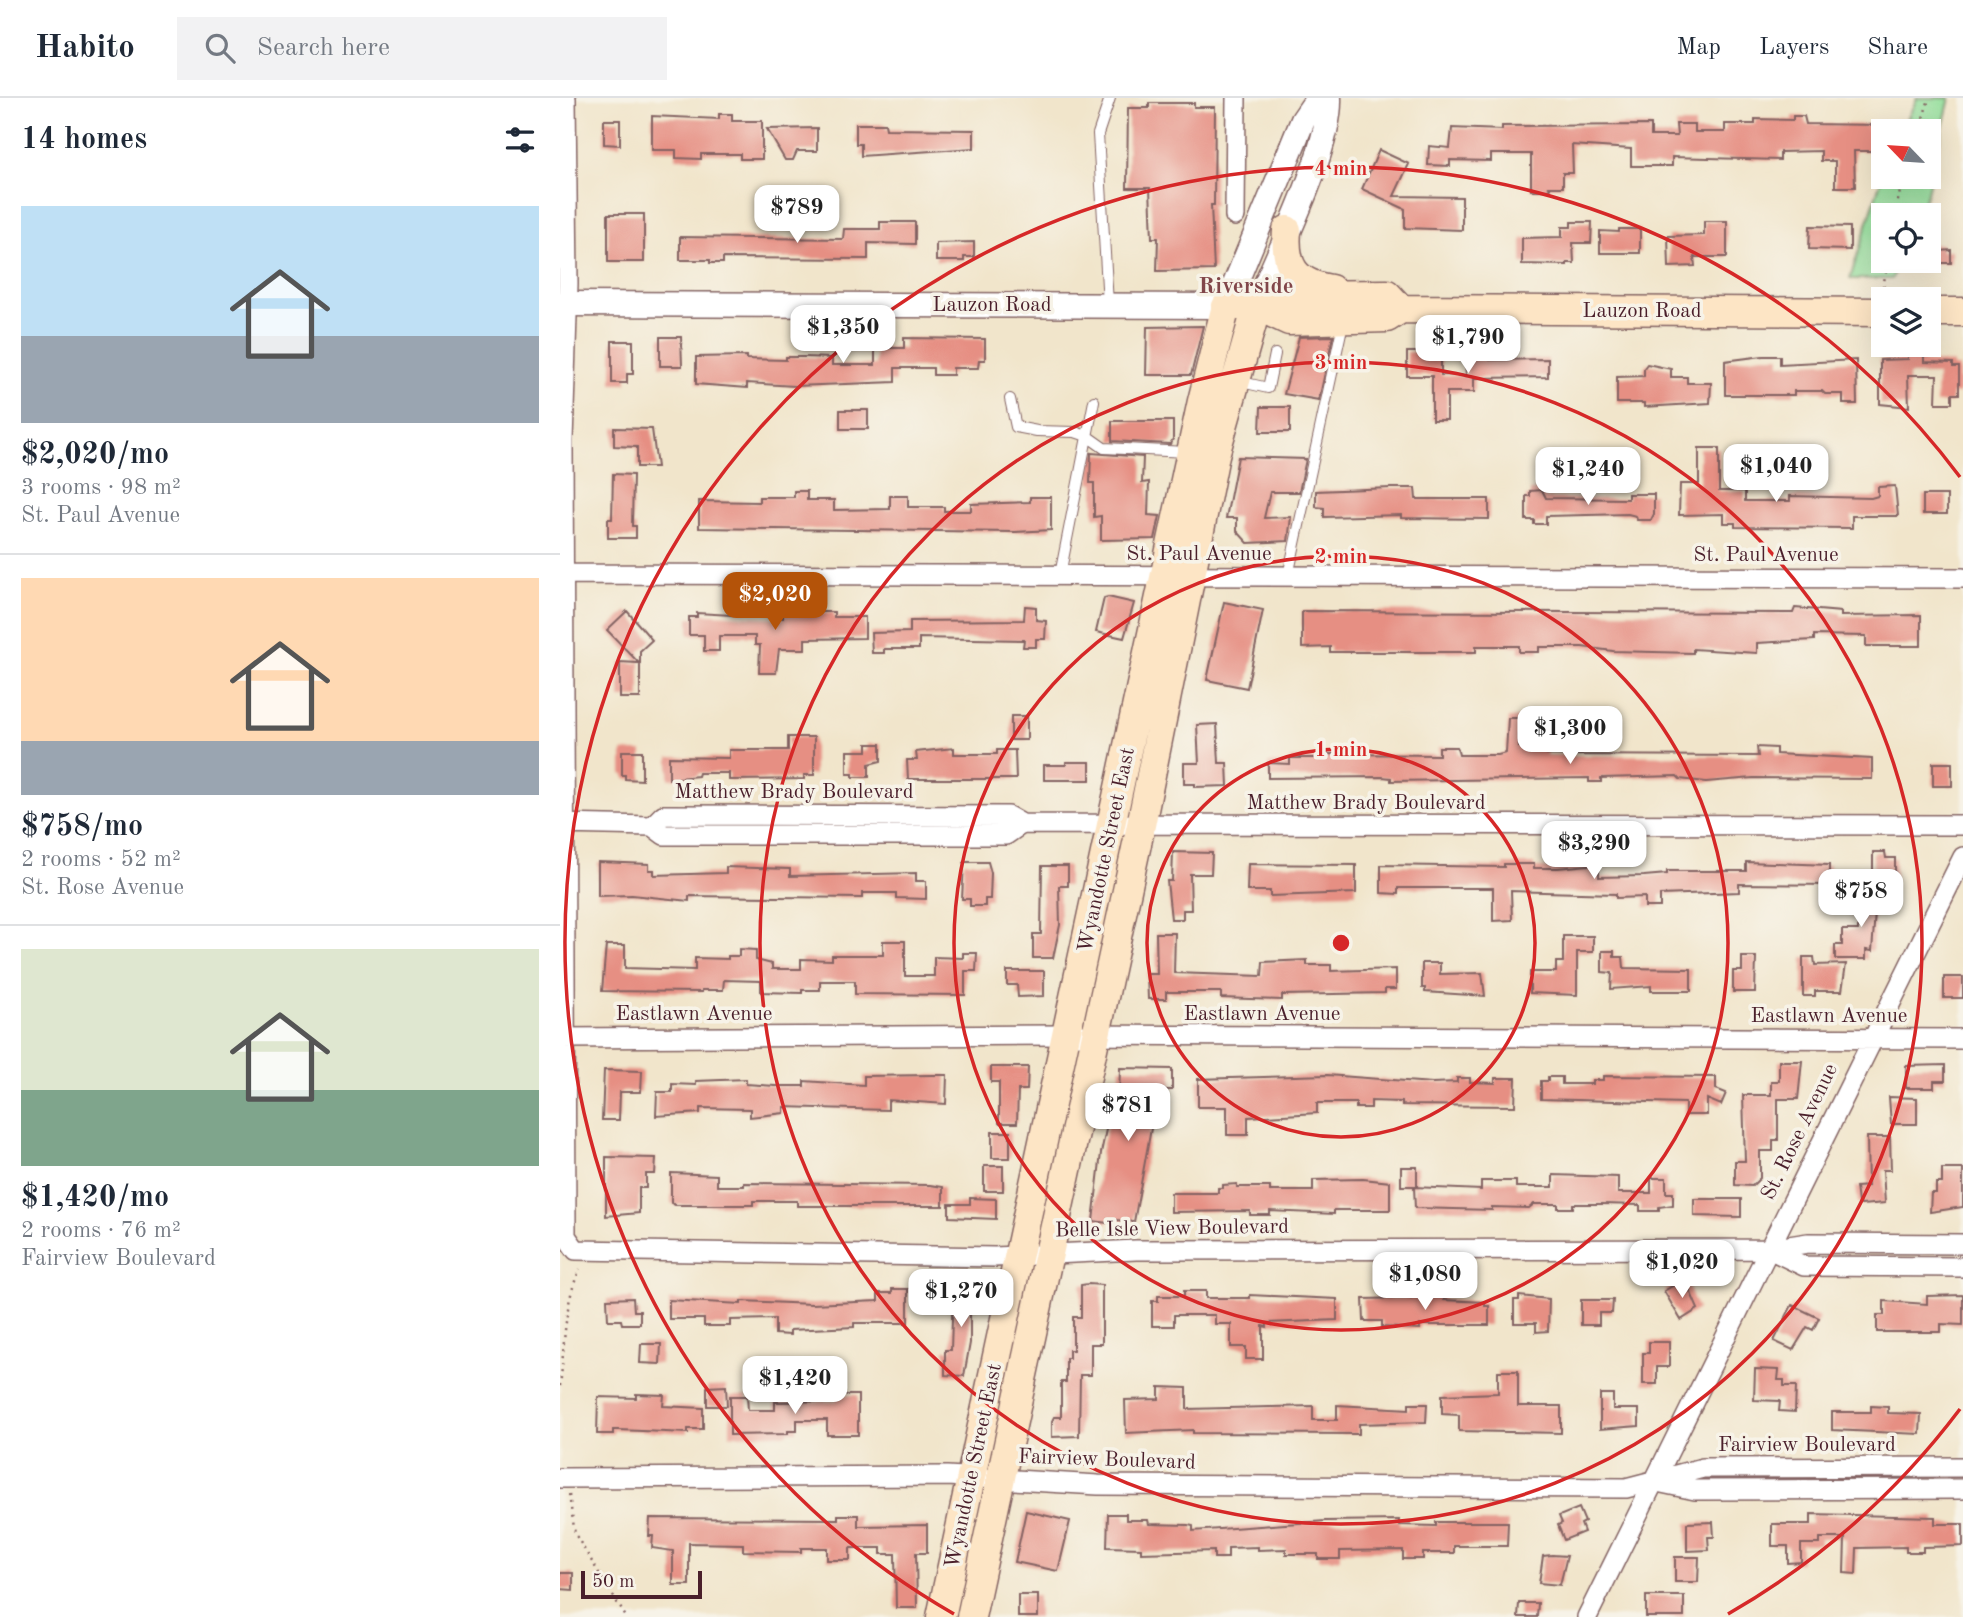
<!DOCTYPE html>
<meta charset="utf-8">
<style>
:root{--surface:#fff;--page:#f2f2f3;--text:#1f2937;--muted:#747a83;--line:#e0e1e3;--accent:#b45309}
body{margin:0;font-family:"Old Standard TT",serif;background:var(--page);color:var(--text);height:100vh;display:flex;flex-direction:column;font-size:26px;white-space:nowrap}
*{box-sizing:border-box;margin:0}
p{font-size:23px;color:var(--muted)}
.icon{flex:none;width:38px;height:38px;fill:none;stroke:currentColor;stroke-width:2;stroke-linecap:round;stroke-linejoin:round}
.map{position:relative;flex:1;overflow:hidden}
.sheet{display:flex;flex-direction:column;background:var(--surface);width:560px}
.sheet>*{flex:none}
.needle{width:46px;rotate:295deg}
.controls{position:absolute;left:1311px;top:21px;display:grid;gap:14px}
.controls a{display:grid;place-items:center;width:70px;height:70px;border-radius:0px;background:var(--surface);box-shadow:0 7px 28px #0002;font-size:35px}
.scale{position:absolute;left:21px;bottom:18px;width:121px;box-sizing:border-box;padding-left:7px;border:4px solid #4a1f2b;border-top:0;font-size:19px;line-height:24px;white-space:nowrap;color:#4a1f2b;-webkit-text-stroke:5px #f7f3e8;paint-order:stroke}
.price{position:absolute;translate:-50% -60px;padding:0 16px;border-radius:14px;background:#fff;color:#222;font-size:23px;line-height:46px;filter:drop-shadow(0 2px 4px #0008)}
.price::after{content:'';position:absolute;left:50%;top:42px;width:21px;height:16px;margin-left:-10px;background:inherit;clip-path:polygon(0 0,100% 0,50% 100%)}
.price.selected{background:var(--accent);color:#fff}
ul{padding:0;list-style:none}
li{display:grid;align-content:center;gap:14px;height:371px;padding:0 21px}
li+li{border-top:2px solid var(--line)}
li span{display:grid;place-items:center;height:217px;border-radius:0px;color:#555}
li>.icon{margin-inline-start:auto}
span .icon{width:126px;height:126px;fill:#fffc;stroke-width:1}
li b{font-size:30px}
h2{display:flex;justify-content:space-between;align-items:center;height:84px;padding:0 21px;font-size:30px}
header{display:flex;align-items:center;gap:42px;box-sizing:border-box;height:98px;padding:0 35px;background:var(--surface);border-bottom:2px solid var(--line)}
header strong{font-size:33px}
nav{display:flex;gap:38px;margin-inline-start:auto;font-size:24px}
.search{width:490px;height:63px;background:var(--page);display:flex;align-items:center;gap:18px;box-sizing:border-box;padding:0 24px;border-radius:0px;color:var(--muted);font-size:26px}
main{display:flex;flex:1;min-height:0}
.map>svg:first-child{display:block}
.green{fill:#94df9c;stroke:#6f7f64;stroke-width:2}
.building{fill:#e68f83}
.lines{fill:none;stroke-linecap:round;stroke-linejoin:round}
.service-casing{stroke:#846463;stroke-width:12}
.minor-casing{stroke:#846463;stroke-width:22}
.tertiary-casing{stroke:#846463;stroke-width:27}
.secondary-casing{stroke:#846463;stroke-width:31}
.path{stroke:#846463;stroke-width:2.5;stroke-dasharray:2 5;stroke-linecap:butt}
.service{stroke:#fff;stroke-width:10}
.minor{stroke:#fff;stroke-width:19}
.tertiary{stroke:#fff;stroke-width:24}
.secondary{stroke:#fde5c5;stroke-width:28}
.ring{fill:none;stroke:#d62828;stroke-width:3.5}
.labels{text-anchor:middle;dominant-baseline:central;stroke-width:7;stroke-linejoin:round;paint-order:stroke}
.street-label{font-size:21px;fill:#4a1f2b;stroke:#f7f3e8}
.neighbourhood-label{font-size:23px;font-weight:bold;fill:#81464a;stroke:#f7f3e8}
.centre{fill:#d62828;stroke:#f7f3e8;stroke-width:3.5}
.ring-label{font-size:21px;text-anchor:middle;font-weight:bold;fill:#d62828;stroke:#f7f3e8;stroke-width:7;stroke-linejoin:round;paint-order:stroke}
</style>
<header>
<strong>Habito</strong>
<div class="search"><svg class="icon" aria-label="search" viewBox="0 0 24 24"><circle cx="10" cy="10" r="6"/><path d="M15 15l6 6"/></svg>Search here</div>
<nav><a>Map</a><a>Layers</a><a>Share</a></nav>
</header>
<main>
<section class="sheet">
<h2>14 homes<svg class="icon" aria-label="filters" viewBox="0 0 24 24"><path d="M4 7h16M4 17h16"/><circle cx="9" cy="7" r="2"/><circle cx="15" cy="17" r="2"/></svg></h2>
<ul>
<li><span style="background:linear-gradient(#bfe0f5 60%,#9aa5b1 0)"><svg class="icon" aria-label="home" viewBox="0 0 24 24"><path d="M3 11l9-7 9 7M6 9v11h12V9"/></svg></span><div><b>$2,020/mo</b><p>3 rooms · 98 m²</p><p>St. Paul Avenue</p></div></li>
<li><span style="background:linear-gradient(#ffd9b3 75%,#9aa5b1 0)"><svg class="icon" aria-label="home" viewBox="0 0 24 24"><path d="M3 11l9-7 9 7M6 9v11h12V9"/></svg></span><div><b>$758/mo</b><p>2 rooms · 52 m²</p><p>St. Rose Avenue</p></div></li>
<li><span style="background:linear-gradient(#dfe7d0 65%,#7fa58c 0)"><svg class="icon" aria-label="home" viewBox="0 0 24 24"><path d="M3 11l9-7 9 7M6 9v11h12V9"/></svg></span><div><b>$1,420/mo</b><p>2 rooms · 76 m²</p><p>Fairview Boulevard</p></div></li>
</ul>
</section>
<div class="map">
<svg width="1403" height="1519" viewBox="0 0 1403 1519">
<rect width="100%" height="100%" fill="#f7f3e8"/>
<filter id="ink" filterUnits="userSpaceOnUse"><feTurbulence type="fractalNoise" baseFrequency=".0143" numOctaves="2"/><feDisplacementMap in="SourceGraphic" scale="14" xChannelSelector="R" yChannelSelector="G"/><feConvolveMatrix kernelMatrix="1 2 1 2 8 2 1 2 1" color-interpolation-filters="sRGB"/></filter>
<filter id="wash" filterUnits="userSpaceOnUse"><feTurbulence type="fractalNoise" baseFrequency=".00686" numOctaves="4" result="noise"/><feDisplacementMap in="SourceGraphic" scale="28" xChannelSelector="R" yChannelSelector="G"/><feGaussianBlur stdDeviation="1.57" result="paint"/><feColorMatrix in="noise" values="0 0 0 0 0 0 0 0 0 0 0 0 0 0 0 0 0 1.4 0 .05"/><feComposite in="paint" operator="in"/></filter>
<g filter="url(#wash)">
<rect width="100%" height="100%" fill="#f1e5cb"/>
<path class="green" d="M1357 0H1390L1366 98 1358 117H1323V163H1339L1332 181H1290L1323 76V79H1368V33H1342Z"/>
<g id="blocks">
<path class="building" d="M589 5H634V9H655L654 107H651L654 172 597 173 598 140H592L590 90H567L568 10H589Z
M159 16H172V23H202V61H180V56H141V61L116 60V52H92V18L159 21Z
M1233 18H1244L1246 26 1323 27V49H1317V53H1294L1295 89H1275V63H1261V53L1220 54V62L1112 59V68H1071V51L1012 47 1013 75H1003V89H989L990 92H971V56H931V63L890 62V68L868 67 869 48 890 50 892 30 942 32V28L1091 27V38H1117L1116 26H1135V34H1165V26H1195V21L1233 22Z
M44 22H60V47L44 46Z
M296 26H325L326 31 414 32V50L301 58V46H296Z
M257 30V53H237L233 62H225L207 31Z
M819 52 849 66 834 98 902 99V132L845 130V111L802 91Z
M48 116H84V164H48Z
M1144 123H1167V159H1134L1135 168 1109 169 1108 138 1144 137Z
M320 124H355V146L308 145V161L163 160V165H150V162H120V139L283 141 284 131H320Z
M1011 124H1032L1031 145H1013L1014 165H1007V167L962 166V140L1002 139V129H1011Z
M1250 128 1290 129V152L1249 151Z
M1059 131H1080V155H1040V133L1059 134Z
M414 144V159H404V163H376V145Z
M1368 146H1381V153L1391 152V165H1368Z
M643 228 631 277H586L587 229Z
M773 238 759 302 724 296 739 239Z
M100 239H121L122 268H100Z
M344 240 425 241V262H419L418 270H393V277H373V270H335V284L235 288 187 285V290L136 286V259L187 258V261L226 262V259H244L272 260V267H315V250H344Z
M52 243H73V276H67V285H52Z
M847 254H881V277L906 278 905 259H930V262L988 261V279L914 280V294H887V322H872V278H847Z
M1348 257H1364V264L1393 265V269H1399V296H1392V305H1376L1377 277H1348L1349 309 1320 306V262L1348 261Z
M1203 258H1220V266L1296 262 1297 306H1283V296H1265L1262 293H1234V297H1165V263Z
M1087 266 1111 271V279H1127V285H1151L1150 305 1084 309V305H1057V279L1084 278V270Z
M701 309H730V334H700Z
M280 312H308V331H280Z
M552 323H613V341L610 346 552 343Z
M54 330 92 331 97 369H77V349L54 348Z
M1139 350H1159V393H1185V403H1230V398L1311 400 1318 398V389L1335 388 1338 418H1292V430L1175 429V425H1164V416L1119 417 1120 386H1139Z
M531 355 583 359 582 385 589 384 588 417 600 418 595 441 541 442V418L534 419V385H530Z
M678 359 746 361 739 394H710L704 420 731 419 728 443 688 445 677 433V420H666Z
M53 376 73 377 72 428H76V440H48V421H52Z
M831 390H855L856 401H929V421L841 420V417L764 419V410L756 409V393Z
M982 392 986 400 1068 401V396H1094V416L1091 422H1077L1076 418 1068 416 986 418V426H974V422H966V398H970V393Z
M234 393H247V402H274V412L330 411V398H348V409H384V413H411V406L470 404V399H491V432L455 434 139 430V403L199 404V399H234Z
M1363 397H1387V416H1363Z
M548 499 574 505 564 540 536 534 544 500Z
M664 504 703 512 687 590 647 582Z
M465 508 476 509V522L486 523 485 541H476V549H463L464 542 359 540V551H324V555H312L311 535 350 534V523L464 522Z
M1235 510 1281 514V518L1361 517V548H1306V538L1254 537V542L1197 545V555L1133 551V555L1053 553 1022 549H979V554H959V548H916V554H770V549L742 550V513L1233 515Z
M67 513 92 542 80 553V600H60V564L79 565 47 532Z
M256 514H274V519H305V540L245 541V551H219L216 575H199L200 547H195V538H159V553H144V537H129V519H137V515L223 520V516H256Z
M451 618H467V642H451Z
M948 620H959V649H987V657L1198 658 1197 649 1216 650V656L1312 661V681L1193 680 1146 684 1120 681 1117 678 1041 680V684H1029V680L831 683V680L822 679 708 680V665L730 666V660H762V657L771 656 879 657V649H897L899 657H938L946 655Z
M657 626 659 665H667L668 688 635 689V686H624V665H639L637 627Z
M228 639H254V677H244V681L169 682V675H139L138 678 109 681V659L169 660V652H228Z
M307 646H321V663L309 666V679H293V676H287V653H307Z
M394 650V656H437V652H455L456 681H348L347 662H357L356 654Z
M62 653H82V682L65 681V677H62Z
M506 664H530V682H484V667H506Z
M1373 665H1392V688H1373Z
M613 754 652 755 651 776H630L631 812H623V821H611L607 783H612Z
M1313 754H1325L1326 760H1335V783H1313Z
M38 764 89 766V772H94V777L166 775V769L230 771V778L356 775V783H366V801L336 800V795H302V800L129 798V803L72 797 38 798Z
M404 764H428L431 775 430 801H425V808H410V801H402Z
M1186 764 1269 767V787L1179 786V794L1100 797V809H1085V799L1056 800V796L951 793 952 822 933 823V790H838V796L821 795V767L944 769V766H974V770H998L1039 766V779L1084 778 1107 776V773H1186Z
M688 766 796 767V795L710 798V793H687Z
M482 768H508V788H499L500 827 493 860H473V836H481Z
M1299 796H1325V814H1315L1312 853 1306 852V861H1275V847H1282V832H1298Z
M596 835H615L614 875 702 878 703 864 747 862V867H771V873L836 871V891H825V895L722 897V902L661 900V894H606V901H588L587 876H597Z
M1003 838H1033V854H1017V897L970 895V874H996V864H1003Z
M323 843H345V878H374V859L403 860V855H417L416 873H405V897L295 896V883H260V892H242V895L201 894V883L164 882 163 892H142V894L42 893 46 847H65V870L135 872V860L168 861V858H179V851L196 852V862L212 866V871H241V861L272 862V857H323Z
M1042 853H1054V859H1063L1064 870 1131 871V893H1091V888L1051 891 1052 875 1042 874Z
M1182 859H1196L1195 894H1173V873H1182Z
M1243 859H1254L1255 867 1286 866 1282 893H1255V898H1243Z
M862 865H880V876L922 875 925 898 865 894V890H862Z
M447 873H484V898L458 899 457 887H447Z
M1384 879H1403V900H1384Z
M1219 963H1242L1238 1001H1218V1042H1213V1053H1200V1080L1192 1088 1175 1087V1063H1185L1183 997H1211V983H1219Z
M1385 967V983H1374V990H1346V968Z
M431 969H468L467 992H458L457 1025H439V984H431Z
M560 970 612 971V992H598L574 1124 548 1121V1125L533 1123 541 1055 553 999 559 1000Z
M44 972 82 973 81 994H60L59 1022H42Z
M372 977H387L386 1006 328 1002V1012L224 1009V1015L190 1019V1011L140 1010V1015L96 1018 97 994H112V986L136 987V983L186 981V986L215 988H244V983L304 987V978Z
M767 977 872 985 897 984V980H910V984L935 985V980H956L955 1008 842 1007V1004L811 1003V1010H796V1005H757V1015L688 1019V1037H667V1009H638V981Z
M1043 978 1156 979V991L1166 995 1161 1007 1147 1001V1017H1125V1005L981 1001V983H988V979H1002V986H1032V982H1043Z
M1329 999 1357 1000V1026H1331Z
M432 1034H450V1060H432Z
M1307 1039H1330L1331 1072H1323L1325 1105 1301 1107 1298 1104 1296 1089 1308 1088Z
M46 1059 96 1060 95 1076H86V1090H79V1115L46 1118Z
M424 1068H443V1093H424Z
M841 1069H857V1088H841Z
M1382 1071H1403V1109L1370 1114 1371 1095H1376V1085H1382Z
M111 1075 157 1077V1088H184V1085L370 1087 383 1089V1108H237V1103H193V1107H115L111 1105Z
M993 1077 1058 1079V1095H1091V1080H1106V1095H1113V1107L1099 1109V1113H1080V1107L1042 1106H1013V1110H998V1106H974L969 1110 932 1109V1112L855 1110 854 1089 921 1092V1083H956V1089H993Z
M803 1081 830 1084V1112H774V1116L710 1113V1117H690V1113L611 1114V1095H658V1090H663V1087L677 1086V1089H710V1093H753V1082Z
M410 1100 436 1101V1121L389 1119V1106H410Z
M1134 1101H1181V1119L1134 1118Z
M1121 1183 1125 1190 1128 1188 1138 1211 1121 1222 1104 1193Z
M528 1186 542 1187V1246H531V1277H520L519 1338 492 1339V1323L494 1319H501V1284H506V1260H509V1252H513V1219H521V1187Z
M393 1189H419V1210H410V1245L404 1278 385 1277V1252H391Z
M332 1191H348V1225H294V1229L230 1232V1237L215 1236V1221L170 1222V1228H144V1221H109V1202L181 1206V1203L252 1206 318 1203V1195H332Z
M624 1193H646V1200H690V1197L777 1201V1222L707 1225V1229L703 1228V1261H686V1249H671V1226H655V1217H614V1228H592V1203H598V1198H624Z
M851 1196H884V1202L925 1204V1208H929V1227H860V1231L840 1230 822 1229V1223H804L803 1201 851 1200Z
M1403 1197V1227L1381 1226V1234H1317V1217H1324V1203L1367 1206V1198Z
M959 1198 989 1201 988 1233 976 1234V1225H954V1202H959Z
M73 1200 74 1213H80V1226H62L61 1222H48L47 1201Z
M1021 1202H1053L1052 1215H1039V1227H1021Z
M1232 1207 1259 1220 1253 1232 1247 1229 1233 1252 1214 1243Z
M1089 1244H1109V1269H1097V1286H1083V1255H1089Z
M81 1246H101L100 1266 80 1265Z
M1195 1271 1219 1272 1218 1282H1224V1288H1236L1235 1314 1219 1313 1220 1303 1194 1302Z
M938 1273H958V1308H1001V1335L899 1333V1317L882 1316V1297L938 1295Z
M166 1288 167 1308H147V1289Z
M599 1289 627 1290V1311L753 1308V1322H777V1307L849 1311V1306H867L866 1324 799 1326V1336L633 1335V1332L566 1335 565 1302 599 1301Z
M76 1296 104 1297 103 1308 143 1310V1331H128V1335L59 1332H53V1336H37L38 1299 76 1300Z
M1040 1296H1053V1311H1079V1328L1040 1331Z
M276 1297H298V1337H267V1322H237V1333H228V1336L170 1337V1298H187L188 1312H215V1304L276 1303Z
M1311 1308 1328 1309V1315L1361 1316 1360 1336 1272 1332V1314H1311Z
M1019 1410 1025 1424 1021 1426 1024 1434 1004 1442 998 1427 1002 1425 999 1418Z
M466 1413 510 1423 498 1473 455 1464Z
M548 1416H566V1422H588L589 1426 628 1427 633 1428V1433L765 1423 839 1422V1427L876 1428V1424H948L947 1448H894V1455H863V1461H843V1452L780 1453V1461H758V1456H726V1451L698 1452V1449L668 1450V1460H654V1453L581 1455V1450L547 1449Z
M1251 1416 1375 1419V1426H1403V1448L1363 1449V1454H1346V1449L1297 1450 1296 1476 1284 1475 1285 1440H1260V1446H1241V1464L1228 1465V1448H1212V1426H1251Z
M278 1417H298V1428L367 1427V1455H356L357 1510H336L335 1456H321V1450H290V1462H267V1450H241V1454L183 1453V1446L129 1445V1487H113V1453L92 1450 93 1438H89L90 1420 278 1421Z
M1153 1424 1154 1439H1148L1149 1452 1127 1453V1425Z
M992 1457 1007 1458 1000 1487 979 1485 983 1458Z
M1115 1459H1139L1138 1484H1115Z
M0 1475H13V1492L0 1491Z
M458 1497H478V1519H458Z
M1086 1498H1124V1519H1086Z
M959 1505H978L977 1519H958Z"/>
</g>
</g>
<g filter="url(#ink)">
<use href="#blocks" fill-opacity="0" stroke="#846463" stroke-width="2"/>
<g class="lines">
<defs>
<path id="service" d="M548 206 538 36 550 0
M677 283 708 290 715 256
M450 301 456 329 477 333 515 334 527 338 544 350 627 354
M500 477 534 303
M728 478 783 225"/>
<path id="minor" d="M6 0 8 186 3 343 6 1138 16 1152 435 1159 576 1152 1209 1151 1248 1145 1403 1146
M675 118 676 0
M0 476 1403 480
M0 726 92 728 104 737H446L462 726
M92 728 103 717 448 718 462 726 1403 727
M0 940 506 937 1403 941
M1209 1151 1244 1168 1403 1169
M0 1380 387 1378 538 1387 1066 1390 1143 1370 1403 1369
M1097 1384 1135 1392 1403 1391
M1027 1519 1403 759"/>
<path id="tertiary" d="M0 206 666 208 743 22 758 0
M697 208C717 156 771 52 769 0"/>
<path id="secondary" d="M727 132C724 168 734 185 771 191
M697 208 729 223 827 220 841 211 1323 214
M1368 214H1403
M381 1519 642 303 666 208H697L735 197 827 196 841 211
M411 1519 581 727 655 357 697 208"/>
</defs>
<use href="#service" class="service-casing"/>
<use href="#minor" class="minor-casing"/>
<use href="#tertiary" class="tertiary-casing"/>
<use href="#secondary" class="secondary-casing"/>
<path class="path" d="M1359 33 1369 1
M1335 117 1343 79
M1323 189 1328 163
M0 1288C5 1248 3 1207 20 1171
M9 1397 15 1436 66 1519"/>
<use href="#service" class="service"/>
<use href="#minor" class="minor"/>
<use href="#tertiary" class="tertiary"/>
<use href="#secondary" class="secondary"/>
</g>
</g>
<g class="ring">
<circle cx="781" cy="845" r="194"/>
<circle cx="781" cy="845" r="387"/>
<circle cx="781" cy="845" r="581"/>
<path d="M1400 1311A775 775 0 0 1 1168 1516M394 1516A775 775 0 1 1 1400 379"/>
</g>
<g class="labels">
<g class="street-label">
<text x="432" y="207">Lauzon Road</text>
<text x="1082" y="213">Lauzon Road</text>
<text x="639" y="456">St. Paul Avenue</text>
<text x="1206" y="457">St. Paul Avenue</text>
<text x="234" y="694">Matthew Brady Boulevard</text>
<text x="806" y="705">Matthew Brady Boulevard</text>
<text transform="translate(547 752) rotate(-78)">Wyandotte Street East</text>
<text x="134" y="916">Eastlawn Avenue</text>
<text x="702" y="916">Eastlawn Avenue</text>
<text x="1269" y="918">Eastlawn Avenue</text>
<text transform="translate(1240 1034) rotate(-64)">St. Rose Avenue</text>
<text transform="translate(612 1131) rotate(-1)">Belle Isle View Boulevard</text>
<text x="1247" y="1347">Fairview Boulevard</text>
<text transform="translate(547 1362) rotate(2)">Fairview Boulevard</text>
<text transform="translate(414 1368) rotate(-78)">Wyandotte Street East</text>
</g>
<g class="neighbourhood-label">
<text x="686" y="188">Riverside</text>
</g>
</g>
<circle cx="781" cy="845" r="10" class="centre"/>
<g class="ring-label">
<text x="781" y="77">4 min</text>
<text x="781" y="271">3 min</text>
<text x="781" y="465">2 min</text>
<text x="781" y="658">1 min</text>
</g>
</svg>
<div class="controls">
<a><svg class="needle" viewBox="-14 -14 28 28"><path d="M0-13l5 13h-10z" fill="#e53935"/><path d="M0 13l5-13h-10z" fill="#747a83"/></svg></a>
<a><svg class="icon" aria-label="locate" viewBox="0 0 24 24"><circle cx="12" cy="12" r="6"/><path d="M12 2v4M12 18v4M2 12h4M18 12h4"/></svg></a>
<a><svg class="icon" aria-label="layers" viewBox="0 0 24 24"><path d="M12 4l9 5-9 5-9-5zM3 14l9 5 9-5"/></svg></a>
</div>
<div class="scale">50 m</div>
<b class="price" style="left:237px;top:147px">$789</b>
<b class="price" style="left:283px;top:267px">$1,350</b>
<b class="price" style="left:908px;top:277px">$1,790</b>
<b class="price" style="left:1216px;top:406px">$1,040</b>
<b class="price" style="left:1028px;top:409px">$1,240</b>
<b class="price selected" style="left:215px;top:534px">$2,020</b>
<b class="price" style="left:1010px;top:668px">$1,300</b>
<b class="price" style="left:1034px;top:783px">$3,290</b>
<b class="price" style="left:1301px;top:831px">$758</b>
<b class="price" style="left:568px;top:1045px">$781</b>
<b class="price" style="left:1122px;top:1202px">$1,020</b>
<b class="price" style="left:865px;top:1214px">$1,080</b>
<b class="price" style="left:401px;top:1231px">$1,270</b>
<b class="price" style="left:235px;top:1318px">$1,420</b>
</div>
</main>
